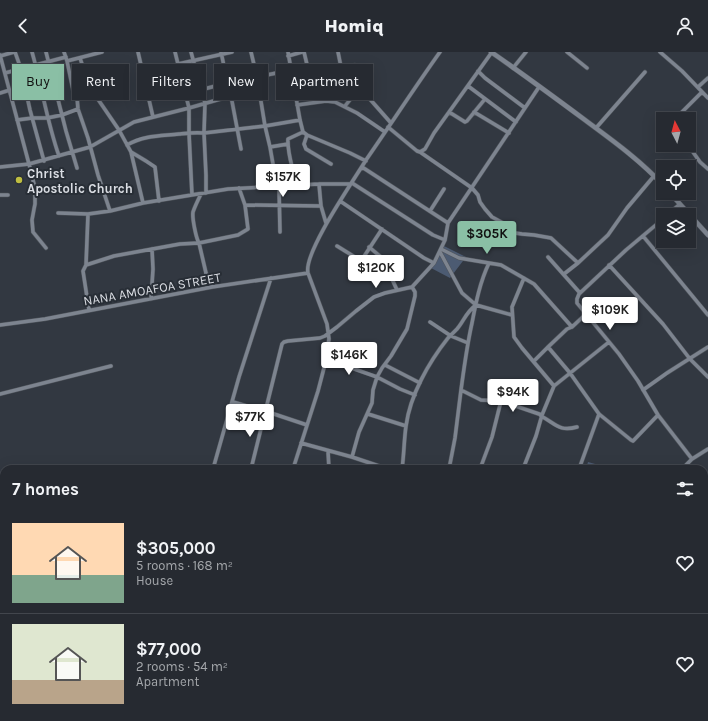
<!DOCTYPE html>
<meta charset="utf-8">
<style>
:root{--surface:#262a31;--page:#2e3239;--text:#f1f3f6;--muted:#a4a7ab;--line:#42464d;--accent:#8abfa5}
body{margin:0;font-family:Karla,sans-serif;background:var(--page);color:var(--text);height:100vh;display:flex;flex-direction:column;font-size:15px;white-space:nowrap}
*{box-sizing:border-box;margin:0}
p{font-size:13px;color:var(--muted)}
.icon{flex:none;width:22px;height:22px;fill:none;stroke:currentColor;stroke-width:2;stroke-linecap:round;stroke-linejoin:round}
.map{position:relative;flex:1;overflow:hidden}
.sheet{position:absolute;left:0px;top:413px;width:708px;height:256px;display:flex;flex-direction:column;background:var(--surface);border-radius:12px 12px 0 0;box-shadow:0 4px 16px #0002,0 0 0 1px var(--line)}
.sheet>*{flex:none}
.top-card{position:absolute;left:12px;top:12px;width:400px;height:36px;display:flex;gap:8px}
.needle{width:26px;rotate:354deg}
.controls{position:absolute;left:656px;top:60px;display:grid;gap:8px}
.controls a{display:grid;place-items:center;width:40px;height:40px;border-radius:0px;background:var(--surface);box-shadow:0 4px 16px #0002,0 0 0 1px var(--line);font-size:20px}
.price{position:absolute;translate:-50% -34px;padding:0 9px;border-radius:4px;background:#fff;color:#222;font-size:13px;line-height:26px;filter:drop-shadow(0 1px 2px #0008)}
.price::after{content:'';position:absolute;left:50%;top:24px;width:12px;height:9px;margin-left:-6px;background:inherit;clip-path:polygon(0 0,100% 0,50% 100%)}
.price.active{background:var(--accent);color:#111}
ul{padding:0;list-style:none}
li{display:flex;align-items:center;gap:12px;height:100px;padding:0 12px}
li+li{border-top:1px solid var(--line)}
li span{display:grid;place-items:center;flex:none;width:112px;height:80px;border-radius:0px;color:#555}
li>.icon{margin-inline-start:auto}
span .icon{width:48px;height:48px;fill:#fffc;stroke-width:1}
li b{font-size:17px}
h2{display:flex;justify-content:space-between;align-items:center;height:48px;padding:0 12px;font-size:17px}
.tag{padding:0 14px;border-radius:0px;background:var(--surface);box-shadow:0 4px 16px #0002,0 0 0 1px var(--line);font-size:14px;line-height:36px}
.tag.active{background:var(--accent);color:#111}
header{display:flex;justify-content:space-between;align-items:center;height:52px;padding:0 12px;background:var(--surface);font-size:18px;font-weight:800}
.map>svg:first-child{display:block}
.grass{fill:#4c5b72}
.lines{fill:none;stroke-linecap:round;stroke-linejoin:round}
.stream{stroke:#8596b0;stroke-width:1}
.minor-casing{stroke:#4f545b;stroke-width:4.5}
.tertiary-casing{stroke:#4f545b;stroke-width:5.5}
.trunk-casing{stroke:#4f545b;stroke-width:7}
.minor{stroke:#7d848f;stroke-width:3.5}
.tertiary{stroke:#7d848f;stroke-width:4.5}
.trunk{stroke:#80a6e0;stroke-width:6}
.poi-dot{fill:#bfbe41;stroke:#282e36;stroke-width:1.5}
.labels{text-anchor:middle;dominant-baseline:central;stroke-width:4;stroke-linejoin:round;paint-order:stroke}
.poi-label{font-size:13px;font-weight:bold;fill:#d9dce2;stroke:#282e36;text-anchor:start}
.street-label{font-size:13px;fill:#d9dce2;stroke:#282e36}
</style>
<header><svg class="icon" aria-label="back" viewBox="0 0 24 24"><path d="M15 5l-7 7 7 7"/></svg>Homiq<svg class="icon" aria-label="person" viewBox="0 0 24 24"><circle cx="12" cy="8" r="4"/><path d="M4 21q1-7 8-7t8 7"/></svg></header>
<div class="map">
<svg width="708" height="669" viewBox="0 0 708 669">
<rect width="100%" height="100%" fill="#323841"/>
<path class="grass" d="M444 194 466 205 450 226 431 216Z
M588 410 613 417H586Z
M55 665H81V669H55Z"/>
<g class="lines">
<path class="stream" d="M632 669 635 665"/>
<defs>
<path id="minor" d="M15 0 21 17 30 58 44 109
M32 0C42 35 47 70 59 104
M46 0 66 79 77 116
M64 0 67 9 73 38 77 45 78 57 88 86 98 123 110 159
M138 0 153 65
M175 0 189 56V81L192 143
M191 0 205 51 204 81 206 123V141
M221 0 228 33 231 44 241 97
M251 0 257 25 265 74 270 95 277 135
M288 0 300 68 303 80 307 83 350 101 366 109
M304 0 316 50
M338 0 341 15 355 13 361 34 368 45 391 71
M567 0 587 16
M660 0 682 19 708 46
M0 3 29 112 35 136V152L34 157 32 168 33 180 46 196
M0 4 14 0
M288 4 302 0
M80 6 88 30 93 40 119 78 131 100 146 109 155 115 159 149
M67 9 102 0
M178 12 232 0
M513 16 526 0
M326 19V33
M478 19 485 26 525 56
M5 21 66 5
M228 33 257 25 291 18 321 15 326 19 332 18 341 15 343 33
M312 34 360 31
M468 34 516 70
M698 35 708 26
M0 41 10 38
M185 42 227 31
M297 53 326 49 335 50 357 61 385 80
M345 54 361 34
M449 60 465 70 467 69 485 47
M474 60 509 81
M675 67 702 40
M17 68 32 66H47L62 63 78 57
M388 75 417 99 420 100 472 136 478 143 480 150 485 157 492 165 503 171 509 177 515 181 522 182 534 183 551 186 578 211
M596 76 645 20
M307 83 304 92 306 97 331 112
M127 93C144 83 161 84 179 82 188 81 195 80 204 81L265 74 300 68
M688 93 700 110 708 117
M270 95 288 92
M131 100 143 151
M420 100 425 97 434 81 492 0
M0 115 29 112 90 95 134 70 189 56 231 44
M362 115 448 171
M352 131 433 183 445 188
M319 132 321 154 326 171
M296 134C294 118 287 102 288 87L303 80
M279 135 280 180
M201 142C198 148 195 154 193 160 192 166 196 186 199 191L238 183 248 177 245 153 239 136
M0 143H8
M340 149 424 206 434 211
M245 153 321 154
M430 159 444 137
M58 161 88 162
M667 163 680 152
M663 167 626 198 579 242 577 247V251L619 302 638 329 658 363 692 407
M643 184 708 263
M337 194 358 207 361 208 363 206 382 177
M369 195 381 205 384 209 387 216 397 238
M441 197 459 206 501 213 534 232 572 275 567 277 548 295 570 321 599 362 631 388 633 389 658 363
M440 200 462 241 476 253 512 263
M548 205 580 241
M489 211C480 230 476 250 472 271 467 293 464 316 461 338L481 348 501 349
M86 213 114 204 180 192 199 191 206 221 212 235
M609 213 663 272 690 307 708 325
M564 222 578 211 608 183 627 156 654 124
M524 226 512 255 514 285 522 296 554 334 609 290
M151 247 153 217 152 197
M89 258 83 219 86 213 88 162 110 159 143 151 228 137 319 132H350
M430 270 451 284 468 291
M0 273 45 267 212 235 308 221
M572 275 586 262
M326 307 377 325 400 337 415 343
M534 309 548 295
M385 313 420 331
M643 338 667 321 708 295
M0 342 111 314
M233 350 265 359 307 373
M368 362 406 374
M541 364C556 372 559 380 577 375
M301 391 352 405 388 417
M328 399 329 417
M352 405 359 380 372 351 373 338 377 325 382 316 391 304 407 277 415 244V240L412 235
M213 417 239 325 271 226
M251 417 282 292 284 290 288 289 320 286 325 284 337 275 356 259 374 245 385 241 412 235 434 211 445 188 448 171 539 35
M293 417 318 339 324 316 329 287 327 272 308 221C303 201 354 128 366 108 391 72 415 35 440 0
M402 417C404 403 404 388 406 374 410 343 429 310 448 286 451 283 454 280 457 277 464 269 466 260 476 253
M449 417 455 386 461 338
M480 417 492 385 501 349 542 363 554 334
M523 417 536 384 542 363
M579 417 599 362
M682 417 692 407 708 397
M704 453 708 451
M704 504 708 502
M704 516 708 527
M704 545 708 543
M0 576 4 574
M704 580 705 601 708 610
M179 665 181 669
M291 665V669
M338 665V669
M378 665 379 669
M439 665 447 669
M675 665 677 669
M700 665 703 669
M131 669 137 665
M208 669 216 665
M240 669V665
M413 669 414 665
M468 669 471 665
M506 669 507 665
M580 669 581 665"/>
<path id="tertiary" d="M491 0C523 22 554 45 585 68 612 88 640 108 663 133
M670 141 708 183"/>
<path id="trunk" d="M0 499 4 509
M36 669 37 665"/>
</defs>
<use href="#minor" class="minor-casing"/>
<use href="#tertiary" class="tertiary-casing"/>
<use href="#trunk" class="trunk-casing"/>
<use href="#minor" class="minor"/>
<use href="#tertiary" class="tertiary"/>
<use href="#trunk" class="trunk"/>
</g>
<circle class="poi-dot" cx="19" cy="128" r="4"/>
<g class="labels">
<g class="poi-label">
<text x="27" y="121">Christ<tspan x="27" dy="15">Apostolic Church</tspan></text>
</g>
<g class="street-label">
<text transform="translate(152 237) rotate(-10)">NANA AMOAFOA STREET</text>
</g>
</g>
</svg>
<div class="controls">
<a><svg class="needle" viewBox="-14 -14 28 28"><path d="M0-13l5 13h-10z" fill="#e53935"/><path d="M0 13l5-13h-10z" fill="#a4a7ab"/></svg></a>
<a><svg class="icon" aria-label="locate" viewBox="0 0 24 24"><circle cx="12" cy="12" r="6"/><path d="M12 2v4M12 18v4M2 12h4M18 12h4"/></svg></a>
<a><svg class="icon" aria-label="layers" viewBox="0 0 24 24"><path d="M12 4l9 5-9 5-9-5zM3 14l9 5 9-5"/></svg></a>
</div>
<b class="price" style="left:283px;top:146px">$157K</b>
<b class="price active" style="left:487px;top:203px">$305K</b>
<b class="price" style="left:376px;top:237px">$120K</b>
<b class="price" style="left:610px;top:279px">$109K</b>
<b class="price" style="left:349px;top:324px">$146K</b>
<b class="price" style="left:513px;top:361px">$94K</b>
<b class="price" style="left:250px;top:386px">$77K</b>
<div class="top-card">
<a class="tag active">Buy</a>
<a class="tag">Rent</a>
<a class="tag">Filters</a>
<a class="tag">New</a>
<a class="tag">Apartment</a>
</div>
<section class="sheet">
<h2>7 homes<svg class="icon" aria-label="filters" viewBox="0 0 24 24"><path d="M4 7h16M4 17h16"/><circle cx="9" cy="7" r="2"/><circle cx="15" cy="17" r="2"/></svg></h2>
<ul>
<li><span style="background:linear-gradient(#ffd9b3 65%,#7fa58c 0)"><svg class="icon" aria-label="home" viewBox="0 0 24 24"><path d="M3 11l9-7 9 7M6 9v11h12V9"/></svg></span><div><b>$305,000</b><p>5 rooms · 168 m²</p><p>House</p></div><svg class="icon" aria-label="heart" viewBox="0 0 24 24"><path d="M12 20l-8-8c-3-5 5-10 8-4 3-6 11-1 8 4z"/></svg></li>
<li><span style="background:linear-gradient(#dfe7d0 70%,#b9a48a 0)"><svg class="icon" aria-label="home" viewBox="0 0 24 24"><path d="M3 11l9-7 9 7M6 9v11h12V9"/></svg></span><div><b>$77,000</b><p>2 rooms · 54 m²</p><p>Apartment</p></div><svg class="icon" aria-label="heart" viewBox="0 0 24 24"><path d="M12 20l-8-8c-3-5 5-10 8-4 3-6 11-1 8 4z"/></svg></li>
</ul>
</section>
</div>
